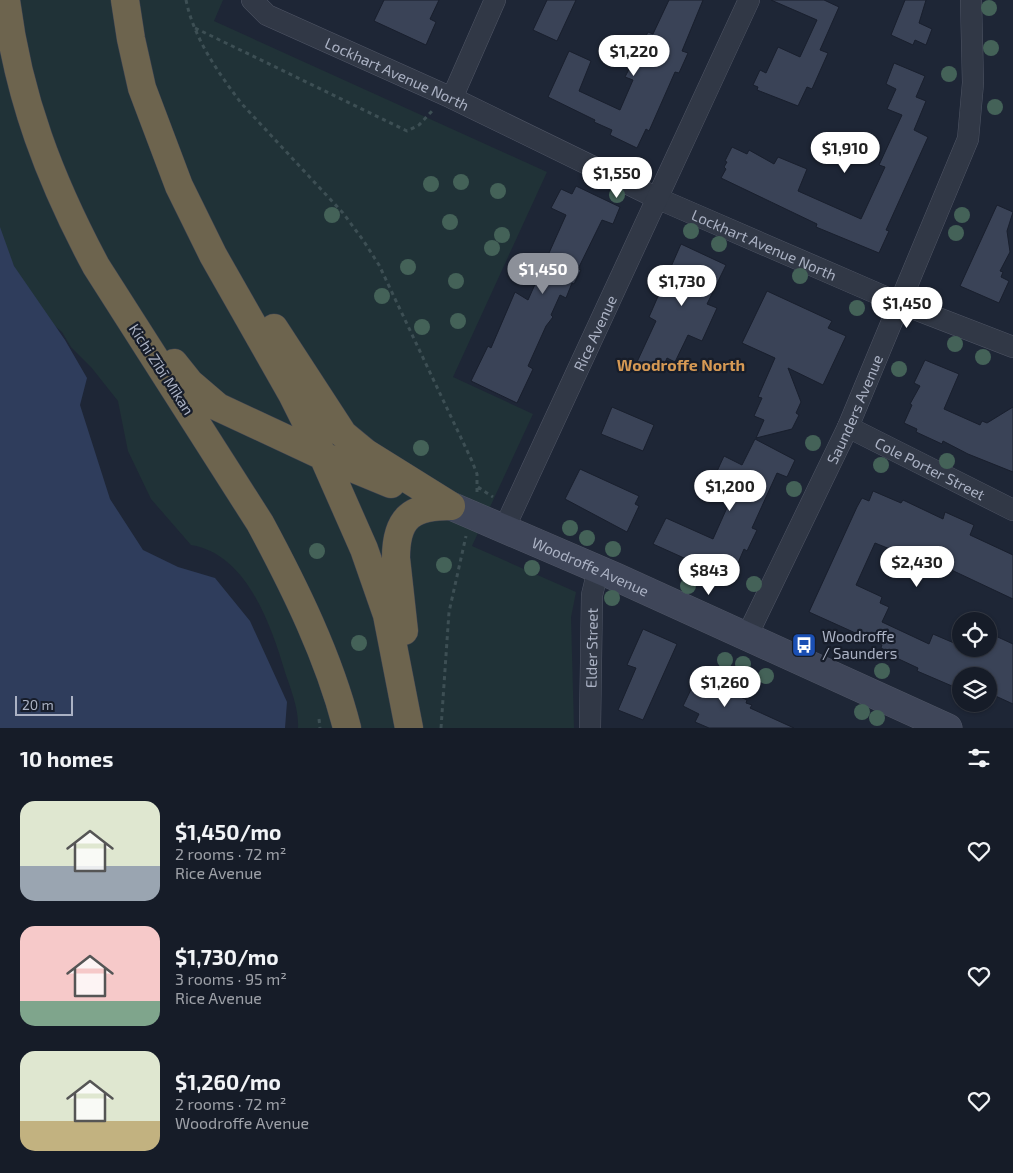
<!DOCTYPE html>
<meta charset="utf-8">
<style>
:root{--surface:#161c28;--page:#232934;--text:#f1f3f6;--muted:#9ea1a8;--line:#353a45;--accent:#8c9099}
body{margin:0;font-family:"Exo 2",sans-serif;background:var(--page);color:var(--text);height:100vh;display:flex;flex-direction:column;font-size:19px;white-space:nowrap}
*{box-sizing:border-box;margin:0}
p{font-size:16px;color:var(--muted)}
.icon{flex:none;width:28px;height:28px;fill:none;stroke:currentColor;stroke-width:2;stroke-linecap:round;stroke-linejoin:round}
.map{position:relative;height:728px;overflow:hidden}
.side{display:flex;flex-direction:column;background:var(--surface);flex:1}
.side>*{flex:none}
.fabs{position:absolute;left:952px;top:612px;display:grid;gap:10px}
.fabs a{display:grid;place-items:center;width:45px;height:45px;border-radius:50%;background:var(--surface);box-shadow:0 1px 4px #0004,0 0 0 1px var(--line);font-size:25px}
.scale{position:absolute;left:15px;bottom:12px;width:58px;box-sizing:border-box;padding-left:5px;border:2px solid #abb2c4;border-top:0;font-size:14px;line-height:18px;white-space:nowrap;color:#abb2c4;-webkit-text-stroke:4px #171d2a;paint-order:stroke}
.price{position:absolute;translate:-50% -42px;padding:0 11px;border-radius:18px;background:#fff;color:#222;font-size:16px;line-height:32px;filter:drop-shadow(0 1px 2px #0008)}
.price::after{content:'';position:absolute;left:50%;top:30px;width:15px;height:11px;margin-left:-8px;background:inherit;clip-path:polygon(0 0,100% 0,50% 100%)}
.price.on{background:var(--accent);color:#fff}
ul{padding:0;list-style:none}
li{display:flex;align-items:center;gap:15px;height:125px;padding:0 20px}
li span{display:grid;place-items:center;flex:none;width:140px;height:100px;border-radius:15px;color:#555}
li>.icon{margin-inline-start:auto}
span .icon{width:60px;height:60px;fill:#fffc;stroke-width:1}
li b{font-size:21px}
h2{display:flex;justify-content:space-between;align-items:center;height:60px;padding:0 20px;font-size:21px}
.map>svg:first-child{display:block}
.green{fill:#203237}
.water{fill:#2f3d5c}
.building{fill:#3a4357;stroke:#191f2d}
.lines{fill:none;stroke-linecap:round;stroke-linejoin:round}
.street-casing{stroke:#4f5565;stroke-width:22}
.secondary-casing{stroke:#4f5565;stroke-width:29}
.highway-casing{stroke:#3c4251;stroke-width:29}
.path{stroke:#3d4f54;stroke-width:3;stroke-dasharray:4 4;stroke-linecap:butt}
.street{stroke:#313846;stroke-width:21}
.secondary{stroke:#3f4659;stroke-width:28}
.highway{stroke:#6d644e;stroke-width:28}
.tree{fill:#446258}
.labels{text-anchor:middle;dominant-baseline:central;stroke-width:4.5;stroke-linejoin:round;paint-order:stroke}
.street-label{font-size:15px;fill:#abb2c4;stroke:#171d2a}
.poi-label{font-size:15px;fill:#abb2c4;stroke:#171d2a;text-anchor:start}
.neighbourhood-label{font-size:16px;font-weight:bold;fill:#d69954;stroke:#171d2a}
</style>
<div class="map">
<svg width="1013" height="728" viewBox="0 0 1013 728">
<rect width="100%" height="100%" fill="#1e2636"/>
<path class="green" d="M0 0H223L214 21 547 172 453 377 533 414 472 546 576 592 571 617 574 728H298C299 709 291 690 285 672 271 625 247 554 191 545L151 499 128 451 118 401 91 367 71 347 62 332 48 320 15 268 0 238Z"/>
<path class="water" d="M0 227 14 266 65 340 87 378 80 405 110 499 143 550 178 567 215 578 250 621 287 702 285 728H0Z"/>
<path class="building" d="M384 0H439L430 19 436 22 426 45 374 21Z
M547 0H576L557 41 533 30Z
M669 0H703L682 51 688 53 679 73 675 72 649 131 646 129 637 148 610 135 612 130 594 122 595 120 548 97 569 51 591 61 579 91 620 110 633 80 625 77 648 32 653 34Z
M771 0H824L839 7 820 50 828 53 812 89 807 87 798 106 757 90 758 87 753 85 760 70 766 73 778 47 800 57 817 20Z
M905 0H926L919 23 932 29 926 45 915 40 913 45 891 35Z
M894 63 925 76 916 97 926 101 914 130 928 137 886 230 889 231 879 253 816 227 817 224 721 178 726 169 724 167 727 162 725 161 732 147 747 154 749 150 774 164 778 157 807 169 798 191 861 219 885 167 879 165 902 115 887 109 896 89 886 84Z
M576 186 620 207 613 224 602 220 578 269 581 270 574 284 572 283 566 298 560 295 551 315 553 317 546 326 528 366 533 369 517 403 471 381 488 346 491 348 515 292 528 300 566 215 551 208 561 189 572 194Z
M997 205 1013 212 1007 231 1010 252 1000 271 1003 272 1001 277 1009 281 999 303 960 286Z
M681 244 726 265 707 304 717 308 702 341 688 335 675 362 667 358 661 372 637 362 656 321 649 317Z
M767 291 832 321 828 328 846 336 823 385 788 368 801 402 796 413 799 415 792 429 756 438 764 420 754 416 762 398 758 397 775 358 742 343Z
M925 360 959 374 944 409 980 425 982 421 987 423 1013 407V472L968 454 943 441 942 444 916 432 917 429 904 423 912 405 910 404 920 386 914 383Z
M612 407 654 425 643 451 601 434Z
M755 439 795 460 787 477 777 473 752 528 757 530 747 551 744 549 732 577 725 574 723 578 703 570 704 567 653 544 666 518 713 539 730 501 708 491 724 456 742 465Z
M580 469 639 496 635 504 639 506 627 532 565 499Z
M873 491 901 503 903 500 943 519 945 512 974 525 970 535 1013 555V599L943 566 942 570 875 543 856 585 882 597 880 603 889 607 882 622 929 644 933 634 961 646V649H989V633L1013 644V704L989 693V676H957L952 686 917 671 918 668 888 654 889 652 881 648 882 645 809 612 857 507 862 498 869 501Z
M643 629 677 644 643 720 618 710 636 668 627 665Z
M699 673 715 681 713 684 747 700 746 703 752 705 750 708 794 728H709L695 722 699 714 683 706Z"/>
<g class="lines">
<defs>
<g id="street">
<path id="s1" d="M252 0 267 15 452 98 659 199 899 303 1013 347"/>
<path d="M452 98 495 0"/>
<path id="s2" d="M848 427 1013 510"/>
<path id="s3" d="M504 529 749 0"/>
<path id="s4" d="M747 636 848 427 968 139 973 83 971 0"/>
<path id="s5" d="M590 728 592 595 598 570"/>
</g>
<g id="secondary">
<path id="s6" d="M451 506 616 577 948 728"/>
</g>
<path id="highway" d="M6 0C18 97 50 180 96 266L260 523C295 588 329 657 347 728
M125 0 131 39 142 88 179 186 213 255 292 394 323 456 364 549 387 615 409 728
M274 328 343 434 366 453 451 506
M174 363 190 383 218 407 323 456 391 484
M404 631 396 558C396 517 412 506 451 506"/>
</defs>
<use href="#street" class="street-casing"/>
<use href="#secondary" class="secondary-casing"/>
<use href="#highway" class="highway-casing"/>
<path class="path" d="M186 0C194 39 218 72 241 103L343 213 363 240 379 265 472 461 477 474V493
M195 28 407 131 419 125 432 111
M478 487 493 497
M319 719 320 728
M441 728 449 612 466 536"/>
<use href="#street" class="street"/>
<use href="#secondary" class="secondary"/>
<use href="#highway" class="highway"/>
</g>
<g class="tree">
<circle cx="989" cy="8" r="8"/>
<circle cx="991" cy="48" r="8"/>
<circle cx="949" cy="74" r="8"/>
<circle cx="995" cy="107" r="8"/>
<circle cx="461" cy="182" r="8"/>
<circle cx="431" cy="184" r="8"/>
<circle cx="498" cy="191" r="8"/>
<circle cx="617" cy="195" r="8"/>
<circle cx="332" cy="215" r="8"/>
<circle cx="962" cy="215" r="8"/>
<circle cx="450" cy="222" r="8"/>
<circle cx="691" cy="231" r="8"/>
<circle cx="956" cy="233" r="8"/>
<circle cx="502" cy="235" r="8"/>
<circle cx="719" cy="244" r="8"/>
<circle cx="492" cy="248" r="8"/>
<circle cx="408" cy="267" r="8"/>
<circle cx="800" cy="276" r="8"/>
<circle cx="456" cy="281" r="8"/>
<circle cx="382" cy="296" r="8"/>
<circle cx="857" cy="308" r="8"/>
<circle cx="458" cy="321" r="8"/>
<circle cx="422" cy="327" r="8"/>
<circle cx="955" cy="344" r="8"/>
<circle cx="983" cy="357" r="8"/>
<circle cx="899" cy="369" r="8"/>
<circle cx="813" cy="443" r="8"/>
<circle cx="421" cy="448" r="8"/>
<circle cx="947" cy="461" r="8"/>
<circle cx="881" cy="465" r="8"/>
<circle cx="794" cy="489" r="8"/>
<circle cx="570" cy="528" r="8"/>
<circle cx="587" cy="538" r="8"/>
<circle cx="613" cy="549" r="8"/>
<circle cx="317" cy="551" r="8"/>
<circle cx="444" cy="565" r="8"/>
<circle cx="532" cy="568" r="8"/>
<circle cx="754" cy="584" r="8"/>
<circle cx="688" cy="586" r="8"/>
<circle cx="612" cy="598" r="8"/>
<circle cx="359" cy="643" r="8"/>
<circle cx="725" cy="660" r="8"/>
<circle cx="743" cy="664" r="8"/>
<circle cx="882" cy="671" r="8"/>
<circle cx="766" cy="676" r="8"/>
<circle cx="862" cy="712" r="8"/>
<circle cx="877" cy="718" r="8"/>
</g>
<defs>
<symbol id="bus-square" viewBox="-11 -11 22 22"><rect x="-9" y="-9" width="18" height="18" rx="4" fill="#1a4fb4" stroke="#171d2a"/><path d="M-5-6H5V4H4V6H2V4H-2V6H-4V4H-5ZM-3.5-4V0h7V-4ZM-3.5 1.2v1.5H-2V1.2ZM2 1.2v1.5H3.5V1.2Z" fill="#fff"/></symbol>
</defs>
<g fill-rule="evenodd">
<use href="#bus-square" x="790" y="631" width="28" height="28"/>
</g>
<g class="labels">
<g class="street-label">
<text stroke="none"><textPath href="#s1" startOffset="164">Lockhart Avenue North</textPath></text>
<text stroke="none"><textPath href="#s1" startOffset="569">Lockhart Avenue North</textPath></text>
<text stroke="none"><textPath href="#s3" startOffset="216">Rice Avenue</textPath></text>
<text transform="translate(162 369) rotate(57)">Kichi Zībī Mīkan</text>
<text stroke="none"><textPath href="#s4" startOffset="251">Saunders Avenue</textPath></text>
<text stroke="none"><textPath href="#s2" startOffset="92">Cole Porter Street</textPath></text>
<text stroke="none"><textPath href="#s6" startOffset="152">Woodroffe Avenue</textPath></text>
<text stroke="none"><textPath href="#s5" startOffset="80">Elder Street</textPath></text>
</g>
<g class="poi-label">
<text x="822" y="636">Woodroffe<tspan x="822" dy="17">/ Saunders</tspan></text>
</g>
<g class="neighbourhood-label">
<text x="681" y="364">Woodroffe North</text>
</g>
</g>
</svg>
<div class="fabs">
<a><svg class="icon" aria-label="locate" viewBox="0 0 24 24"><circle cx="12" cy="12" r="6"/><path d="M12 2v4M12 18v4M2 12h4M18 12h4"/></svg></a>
<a><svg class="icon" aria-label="layers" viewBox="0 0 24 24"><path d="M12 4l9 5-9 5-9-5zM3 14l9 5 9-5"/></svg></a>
</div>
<div class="scale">20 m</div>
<b class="price" style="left:634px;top:77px">$1,220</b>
<b class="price" style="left:845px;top:174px">$1,910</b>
<b class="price" style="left:617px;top:199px">$1,550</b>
<b class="price on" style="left:543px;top:295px">$1,450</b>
<b class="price" style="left:682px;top:307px">$1,730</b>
<b class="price" style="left:907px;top:329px">$1,450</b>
<b class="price" style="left:730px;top:512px">$1,200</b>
<b class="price" style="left:917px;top:588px">$2,430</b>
<b class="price" style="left:709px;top:596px">$843</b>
<b class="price" style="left:725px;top:708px">$1,260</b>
</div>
<section class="side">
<h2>10 homes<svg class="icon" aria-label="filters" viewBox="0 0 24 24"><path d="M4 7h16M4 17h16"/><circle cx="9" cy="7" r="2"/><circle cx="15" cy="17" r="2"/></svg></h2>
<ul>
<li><span style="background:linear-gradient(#dfe7d0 65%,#9aa5b1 0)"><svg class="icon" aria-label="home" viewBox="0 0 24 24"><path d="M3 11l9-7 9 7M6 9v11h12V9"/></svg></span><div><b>$1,450/mo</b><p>2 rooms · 72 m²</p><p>Rice Avenue</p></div><svg class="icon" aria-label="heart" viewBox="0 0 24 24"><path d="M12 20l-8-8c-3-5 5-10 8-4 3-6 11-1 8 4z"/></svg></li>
<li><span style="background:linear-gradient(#f6c9c9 75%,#7fa58c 0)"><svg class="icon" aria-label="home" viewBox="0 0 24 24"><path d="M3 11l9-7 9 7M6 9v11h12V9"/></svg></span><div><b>$1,730/mo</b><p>3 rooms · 95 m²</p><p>Rice Avenue</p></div><svg class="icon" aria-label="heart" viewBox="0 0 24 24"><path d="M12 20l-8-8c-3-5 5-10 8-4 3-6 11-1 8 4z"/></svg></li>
<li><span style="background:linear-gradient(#dfe7d0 70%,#c2b280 0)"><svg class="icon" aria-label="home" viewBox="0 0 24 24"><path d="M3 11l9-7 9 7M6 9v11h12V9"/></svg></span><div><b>$1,260/mo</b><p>2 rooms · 72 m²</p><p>Woodroffe Avenue</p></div><svg class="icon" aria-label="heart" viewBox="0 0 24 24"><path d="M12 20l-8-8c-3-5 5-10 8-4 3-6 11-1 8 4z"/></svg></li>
</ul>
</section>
